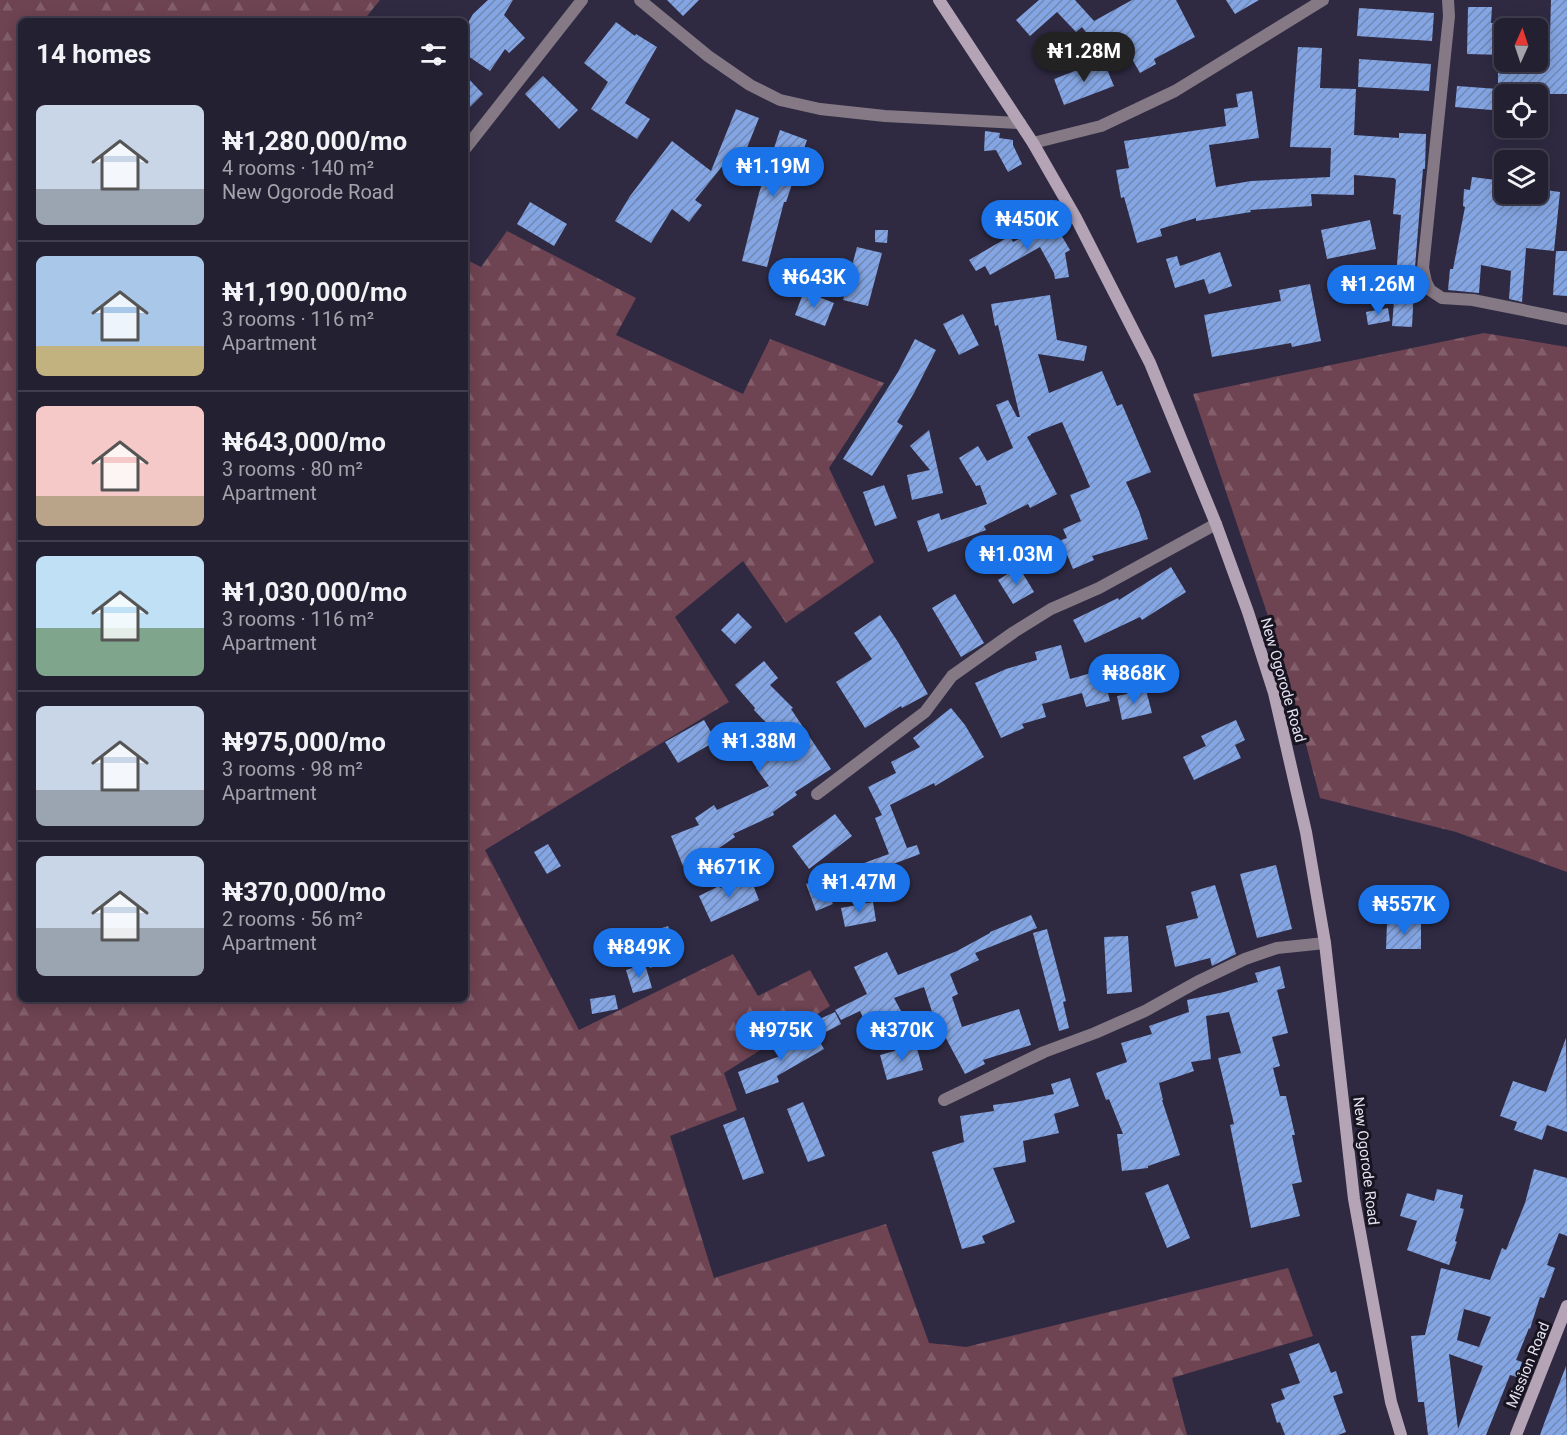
<!DOCTYPE html>
<meta charset="utf-8">
<style>
:root{--surface:#232032;--page:#2f2d3e;--text:#f1f3f6;--muted:#a3a3ac;--line:#403e4d;--accent:#1a73e8}
body{margin:0;font-family:Roboto,sans-serif;background:var(--page);color:var(--text);height:100vh;display:flex;flex-direction:column;font-size:22px;white-space:nowrap}
*{box-sizing:border-box;margin:0}
p{font-size:20px;color:var(--muted)}
.icon{flex:none;width:33px;height:33px;fill:none;stroke:currentColor;stroke-width:2;stroke-linecap:round;stroke-linejoin:round}
.map{position:relative;flex:1;overflow:hidden}
.drawer{position:absolute;left:18px;top:18px;width:450px;height:984px;display:flex;flex-direction:column;background:var(--surface);border-radius:9px;box-shadow:0 3px 15px #0003,0 0 0 2px var(--line)}
.drawer>*{flex:none}
.needle{width:39px;rotate:3deg}
.controls{position:absolute;left:1494px;top:18px;display:grid;gap:12px}
.controls a{display:grid;place-items:center;width:54px;height:54px;border-radius:9px;background:var(--surface);box-shadow:0 3px 15px #0003,0 0 0 2px var(--line);font-size:30px}
.price{position:absolute;translate:-50% -51px;padding:0 14px;border-radius:21px;background:var(--accent);color:#fff;font-size:20px;line-height:39px;filter:drop-shadow(0 2px 3px #0008)}
.price::after{content:'';position:absolute;left:50%;top:36px;width:18px;height:14px;margin-left:-9px;background:inherit;clip-path:polygon(0 0,100% 0,50% 100%)}
.price.selected{background:#222;color:#fff}
ul{padding:0;list-style:none}
li{display:flex;align-items:center;gap:18px;height:150px;padding:0 18px}
li+li{border-top:2px solid var(--line)}
li span{display:grid;place-items:center;flex:none;width:168px;height:120px;border-radius:9px;color:#555}
li>.icon{margin-inline-start:auto}
span .icon{width:72px;height:72px;fill:#fffc;stroke-width:1}
li b{font-size:26px}
h2{display:flex;justify-content:space-between;align-items:center;height:72px;padding:0 18px;font-size:26px}
.map>svg:first-child{display:block}
.forest{fill:url(#forest-firs)}
.building{fill:url(#building-hatch);fill-rule:evenodd}
.lines{fill:none;stroke-linecap:round;stroke-linejoin:round}
.street{stroke:#847984;stroke-width:12}
.secondary{stroke:#b5a4b5;stroke-width:12}
.labels{text-anchor:middle;dominant-baseline:central;stroke-width:6;stroke-linejoin:round;paint-order:stroke}
.street-label{font-size:15px;fill:#e4e1f1;stroke:#17141f}
</style>
<div class="map">
<svg width="1567" height="1435" viewBox="0 0 1567 1435">
<defs>
<pattern id="forest-firs" width="22" height="20" patternUnits="userSpaceOnUse" patternTransform="scale(1.5)"><rect width="22" height="20" fill="#6e4352"/><path d="M5 1l3.5 6h-7zM16 11l3.5 6h-7z" fill="#835e6b"/></pattern>
<pattern id="building-hatch" width="6" height="6" patternUnits="userSpaceOnUse" patternTransform="scale(1.5)"><rect width="6" height="6" fill="#84a5e3"/><path d="M-1 1l2-2M0 6l6-6M5 7l2-2" fill="none" stroke="#7188b4"/></pattern>
</defs>
<rect width="100%" height="100%" fill="#2f2a42"/>
<path class="forest" d="M0 0H380L363 21H21V999H465V259L481 267 507 231 636 298 616 335 743 394 770 339 884 383 829 468 874 562 786 623 743 561 675 617 729 702 485 850 579 1030 733 954 758 996 810 970 830 1006 724 1073 737 1110 670 1136 714 1278 886 1224 929 1343 966 1347 1288 1268 1313 1336 1172 1378 1187 1435H0Z
M1484 333 1567 347V872L1456 832 1320 798 1287 672 1193 394Z"/>
<path class="building" d="M488 0H513L504 15 525 38 509 53 505 49 490 71 465 54V28L473 14Z
M667 0H699L683 16Z
M1039 0H1075L1094 21 1132 0H1176L1195 37 1154 59 1156 64 1140 73 1120 38 1101 52 1082 27 1076 32 1057 12 1030 36 1016 20Z
M1226 0H1259L1235 14Z
M1551 0H1567V94H1504V111L1455 107 1457 86 1498 89V65L1538 66V36L1550 35Z
M1468 7H1492L1491 23 1504 22V55L1467 54Z
M1359 8 1434 13 1432 41 1357 36Z
M616 22 635 36 636 34 657 47 625 103 650 119 637 139 591 109 608 82 584 63Z
M1298 47 1322 48 1320 88 1356 89 1354 135 1399 138V133L1426 134 1425 169H1423L1415 267 1412 327 1392 326 1401 215 1393 214 1396 180 1394 178 1354 175V195L1311 194 1312 206 1250 210 1251 212 1196 221V218L1160 229 1162 236 1137 243 1124 197 1121 198 1116 170 1129 168 1124 141 1226 126 1224 109 1238 107 1236 94 1252 91 1259 138 1209 145 1216 187 1251 181 1330 177 1331 148 1290 147Z
M1359 59 1431 64 1429 91 1358 87Z
M1103 60 1114 86 1064 105 1054 79Z
M465 75 483 94 465 112Z
M543 76 578 110 559 129 525 94Z
M736 109 759 118 738 170 724 164 695 200 702 205 689 222 672 209 651 243 615 221 630 196 672 141 711 171Z
M780 130 807 140 786 202H784L767 267 742 261 759 193Z
M985 131 1000 133 999 138 1013 140V145L1022 164 1008 172 996 150 984 151Z
M1472 177 1504 181V194H1538V189L1560 192 1554 251 1526 248 1522 302 1509 299 1511 271 1481 265 1479 293 1448 290 1450 269H1453L1465 207 1463 206 1464 189 1470 190Z
M530 202 567 224 554 246 517 224Z
M1370 220 1376 249 1327 259 1321 230Z
M1053 221 1070 250 1065 253 1069 277 1055 279 1054 273 1040 247 990 275 985 266 976 271 969 260 1010 236 1013 242Z
M875 230H888L887 243 875 242Z
M857 247 882 253 868 306 843 300Z
M1556 251H1567V296L1553 295Z
M1220 252 1232 286 1209 294 1204 279 1175 288 1166 259 1177 256 1180 266Z
M1310 284 1321 341 1292 347 1291 343 1212 357 1204 315 1281 301 1279 290Z
M804 291 834 303 825 326 795 315Z
M1050 295 1057 340 1087 346 1084 361 1038 354 1049 393 1102 371 1117 406 1122 404 1151 472 1126 482 1139 511 1148 539 1092 556 1094 560 1073 569 1061 540 1067 538 1063 529 1081 521 1070 495 1090 487 1062 422 1031 434V435L1027 437 1057 494 1030 508 1028 504 984 526 986 530 928 552 917 521 939 513 941 520 987 504 980 485 976 486 959 458 978 446 987 461 1013 448 996 405 1008 400 1017 417H1020L998 325 995 326 991 304Z
M1388 308 1390 321 1368 325 1366 312Z
M963 314 979 345 959 355 943 324Z
M915 339 936 350 914 393 897 422 903 426 872 476 843 459 898 372Z
M929 430 943 493 912 500 907 475 930 470 910 446Z
M884 485 897 518 875 526 863 492Z
M1019 567 1034 592 1013 604 998 580Z
M1171 567 1186 592 1142 620 1140 617 1085 643 1073 620 1118 598 1119 600Z
M955 594 984 643 961 657 932 608Z
M738 613 752 627 735 644 721 630Z
M880 615 898 642 928 694 902 708 901 706 865 728 836 682 872 659 854 633Z
M1061 645 1070 679 1102 670 1110 701 1086 707 1082 693 1042 704 1046 717 1022 724 1024 728 1001 738 975 683 1006 669 1037 660 1035 652Z
M764 661 778 678 770 685 793 708 791 709 831 769 795 792 797 795 773 812 774 815 733 834 735 837 706 857 683 866 671 836 699 825 695 818 714 805 717 810 769 786 756 768 786 747 777 734 754 710 755 708 735 685Z
M1146 690 1152 713 1122 720 1117 696Z
M951 708 965 725 984 757 935 786 934 783 890 805 907 848 917 845 920 854 826 889 833 904 816 911 806 884 889 854 875 818 882 815 868 787 896 773 891 762 920 747 913 738Z
M704 720 716 741 678 763 665 742Z
M1236 720 1245 740 1235 745 1241 758 1194 780 1183 757 1206 746 1201 736Z
M835 814 852 836 809 869 792 846Z
M548 844 561 866 547 874 534 852Z
M1276 865 1292 929 1257 938 1240 874Z
M750 877 759 900 711 922 699 896 719 886 720 888Z
M1215 885 1236 954 1212 966 1210 958 1175 967 1166 926 1198 918 1191 892Z
M873 902 876 921 845 927 841 908Z
M1031 915 1037 928 975 953 979 960 950 974 958 994 952 997 962 1027 1019 1009 1031 1045 983 1060 985 1064 965 1074 941 1029 938 1030 924 987 894 998 901 1011 885 1018 889 1027 872 1036 860 1011 841 1020 835 1010 867 994 854 967 887 952 898 975 957 951 990 933V932Z
M1387 923H1421V949H1386Z
M668 926 674 942 668 945 673 960 650 968 638 936Z
M1047 929 1066 1001 1063 1002 1069 1028 1059 1031 1033 933Z
M1128 936 1132 992 1107 994 1104 937Z
M645 964 652 988 633 993 626 970Z
M1280 966 1285 988 1277 990 1288 1033 1272 1037 1280 1066 1273 1068 1280 1096H1286L1295 1135H1292L1302 1182 1292 1184 1300 1216 1251 1228 1230 1125 1234 1124 1218 1058 1241 1053 1229 1012 1206 1016 1211 1059 1191 1062 1194 1071 1159 1083 1163 1100H1162L1180 1155 1148 1166V1168L1122 1171 1117 1134H1123L1109 1099 1106 1100 1096 1073 1127 1062 1121 1043 1152 1034 1149 1026 1189 1012 1187 1000 1224 992 1258 982 1255 973Z
M615 995 618 1009 592 1014 590 999Z
M835 1012 841 1024 818 1036 811 1023Z
M812 1028 824 1049 777 1076 779 1082 746 1094 738 1072 780 1056 776 1049Z
M1566 1038 1567 1132 1547 1125 1542 1140 1514 1130 1517 1122 1500 1116 1513 1081 1546 1092Z
M916 1045 923 1070 887 1080 880 1055Z
M1070 1078 1079 1106 1054 1114 1059 1133 1023 1141 1026 1162 993 1168 1015 1222 982 1236 985 1243 962 1249 932 1152 964 1142 960 1116 994 1111 993 1105 1016 1102 1054 1094 1051 1084Z
M803 1102 825 1156 808 1162 787 1109Z
M744 1117 764 1173 743 1180 723 1125Z
M1534 1169 1567 1178V1236L1559 1233 1547 1265 1555 1268 1544 1298 1540 1297 1530 1329 1529 1328 1516 1360 1522 1362 1517 1377 1510 1375 1486 1435H1428L1424 1402H1418L1411 1336 1425 1335 1441 1268 1490 1280 1502 1248 1506 1250 1525 1203ZM1464 1309 1491 1317 1479 1347 1457 1340ZM1449 1354 1483 1366 1458 1429Z
M1168 1184 1190 1238 1167 1248 1145 1193Z
M1437 1189 1463 1195 1460 1208 1464 1209 1455 1241 1457 1242 1449 1265 1407 1250 1417 1221 1400 1216 1407 1193 1434 1201Z
M1319 1343 1331 1373 1336 1371 1343 1393 1333 1396 1346 1432 1338 1435H1285L1280 1422 1277 1423 1271 1404 1285 1399 1281 1389 1300 1383 1289 1354Z
M1566 1366 1567 1435H1540L1545 1421Z"/>
<g class="lines">
<path class="street" d="M640 0 708 56 750 85 780 100 820 109 885 116 1020 123
M1448 0 1449 16 1423 268 1426 282 1430 290 1442 298 1473 300 1567 319
M1033 143 1101 126 1175 91 1323 0
M465 149 582 0
M817 794 925 712 952 676 1014 632 1051 609 1099 588 1216 524
M944 1100 1044 1052 1095 1033 1145 1011 1197 982 1245 959 1277 948 1325 943"/>
<path class="secondary" d="M939 0 1033 143 1076 218 1150 363 1216 524 1248 612 1274 693 1306 832 1325 943 1354 1199 1391 1402 1401 1435
M1516 1435 1567 1306"/>
</g>
<g class="labels">
<g class="street-label">
<text transform="translate(1283 680) rotate(74)">New Ogorode Road</text>
<text transform="translate(1366 1161) rotate(83)">New Ogorode Road</text>
<text transform="translate(1528 1365) rotate(-68)">Mission Road</text>
</g>
</g>
</svg>
<div class="controls">
<a><svg class="needle" viewBox="-14 -14 28 28"><path d="M0-13l5 13h-10z" fill="#e53935"/><path d="M0 13l5-13h-10z" fill="#a3a3ac"/></svg></a>
<a><svg class="icon" aria-label="locate" viewBox="0 0 24 24"><circle cx="12" cy="12" r="6"/><path d="M12 2v4M12 18v4M2 12h4M18 12h4"/></svg></a>
<a><svg class="icon" aria-label="layers" viewBox="0 0 24 24"><path d="M12 4l9 5-9 5-9-5zM3 14l9 5 9-5"/></svg></a>
</div>
<b class="price selected" style="left:1084px;top:83px">₦1.28M</b>
<b class="price" style="left:773px;top:198px">₦1.19M</b>
<b class="price" style="left:1027px;top:251px">₦450K</b>
<b class="price" style="left:814px;top:309px">₦643K</b>
<b class="price" style="left:1378px;top:316px">₦1.26M</b>
<b class="price" style="left:1016px;top:586px">₦1.03M</b>
<b class="price" style="left:1134px;top:705px">₦868K</b>
<b class="price" style="left:759px;top:773px">₦1.38M</b>
<b class="price" style="left:729px;top:899px">₦671K</b>
<b class="price" style="left:859px;top:914px">₦1.47M</b>
<b class="price" style="left:1404px;top:936px">₦557K</b>
<b class="price" style="left:639px;top:979px">₦849K</b>
<b class="price" style="left:781px;top:1062px">₦975K</b>
<b class="price" style="left:902px;top:1062px">₦370K</b>
<section class="drawer">
<h2>14 homes<svg class="icon" aria-label="filters" viewBox="0 0 24 24"><path d="M4 7h16M4 17h16"/><circle cx="9" cy="7" r="2"/><circle cx="15" cy="17" r="2"/></svg></h2>
<ul>
<li><span style="background:linear-gradient(#c9d6e8 70%,#9aa5b1 0)"><svg class="icon" aria-label="home" viewBox="0 0 24 24"><path d="M3 11l9-7 9 7M6 9v11h12V9"/></svg></span><div><b>₦1,280,000/mo</b><p>4 rooms · 140 m²</p><p>New Ogorode Road</p></div></li>
<li><span style="background:linear-gradient(#a9c7e8 75%,#c2b280 0)"><svg class="icon" aria-label="home" viewBox="0 0 24 24"><path d="M3 11l9-7 9 7M6 9v11h12V9"/></svg></span><div><b>₦1,190,000/mo</b><p>3 rooms · 116 m²</p><p>Apartment</p></div></li>
<li><span style="background:linear-gradient(#f6c9c9 75%,#b9a48a 0)"><svg class="icon" aria-label="home" viewBox="0 0 24 24"><path d="M3 11l9-7 9 7M6 9v11h12V9"/></svg></span><div><b>₦643,000/mo</b><p>3 rooms · 80 m²</p><p>Apartment</p></div></li>
<li><span style="background:linear-gradient(#bfe0f5 60%,#7fa58c 0)"><svg class="icon" aria-label="home" viewBox="0 0 24 24"><path d="M3 11l9-7 9 7M6 9v11h12V9"/></svg></span><div><b>₦1,030,000/mo</b><p>3 rooms · 116 m²</p><p>Apartment</p></div></li>
<li><span style="background:linear-gradient(#c9d6e8 70%,#9aa5b1 0)"><svg class="icon" aria-label="home" viewBox="0 0 24 24"><path d="M3 11l9-7 9 7M6 9v11h12V9"/></svg></span><div><b>₦975,000/mo</b><p>3 rooms · 98 m²</p><p>Apartment</p></div></li>
<li><span style="background:linear-gradient(#c9d6e8 60%,#9aa5b1 0)"><svg class="icon" aria-label="home" viewBox="0 0 24 24"><path d="M3 11l9-7 9 7M6 9v11h12V9"/></svg></span><div><b>₦370,000/mo</b><p>2 rooms · 56 m²</p><p>Apartment</p></div></li>
</ul>
</section>
</div>
